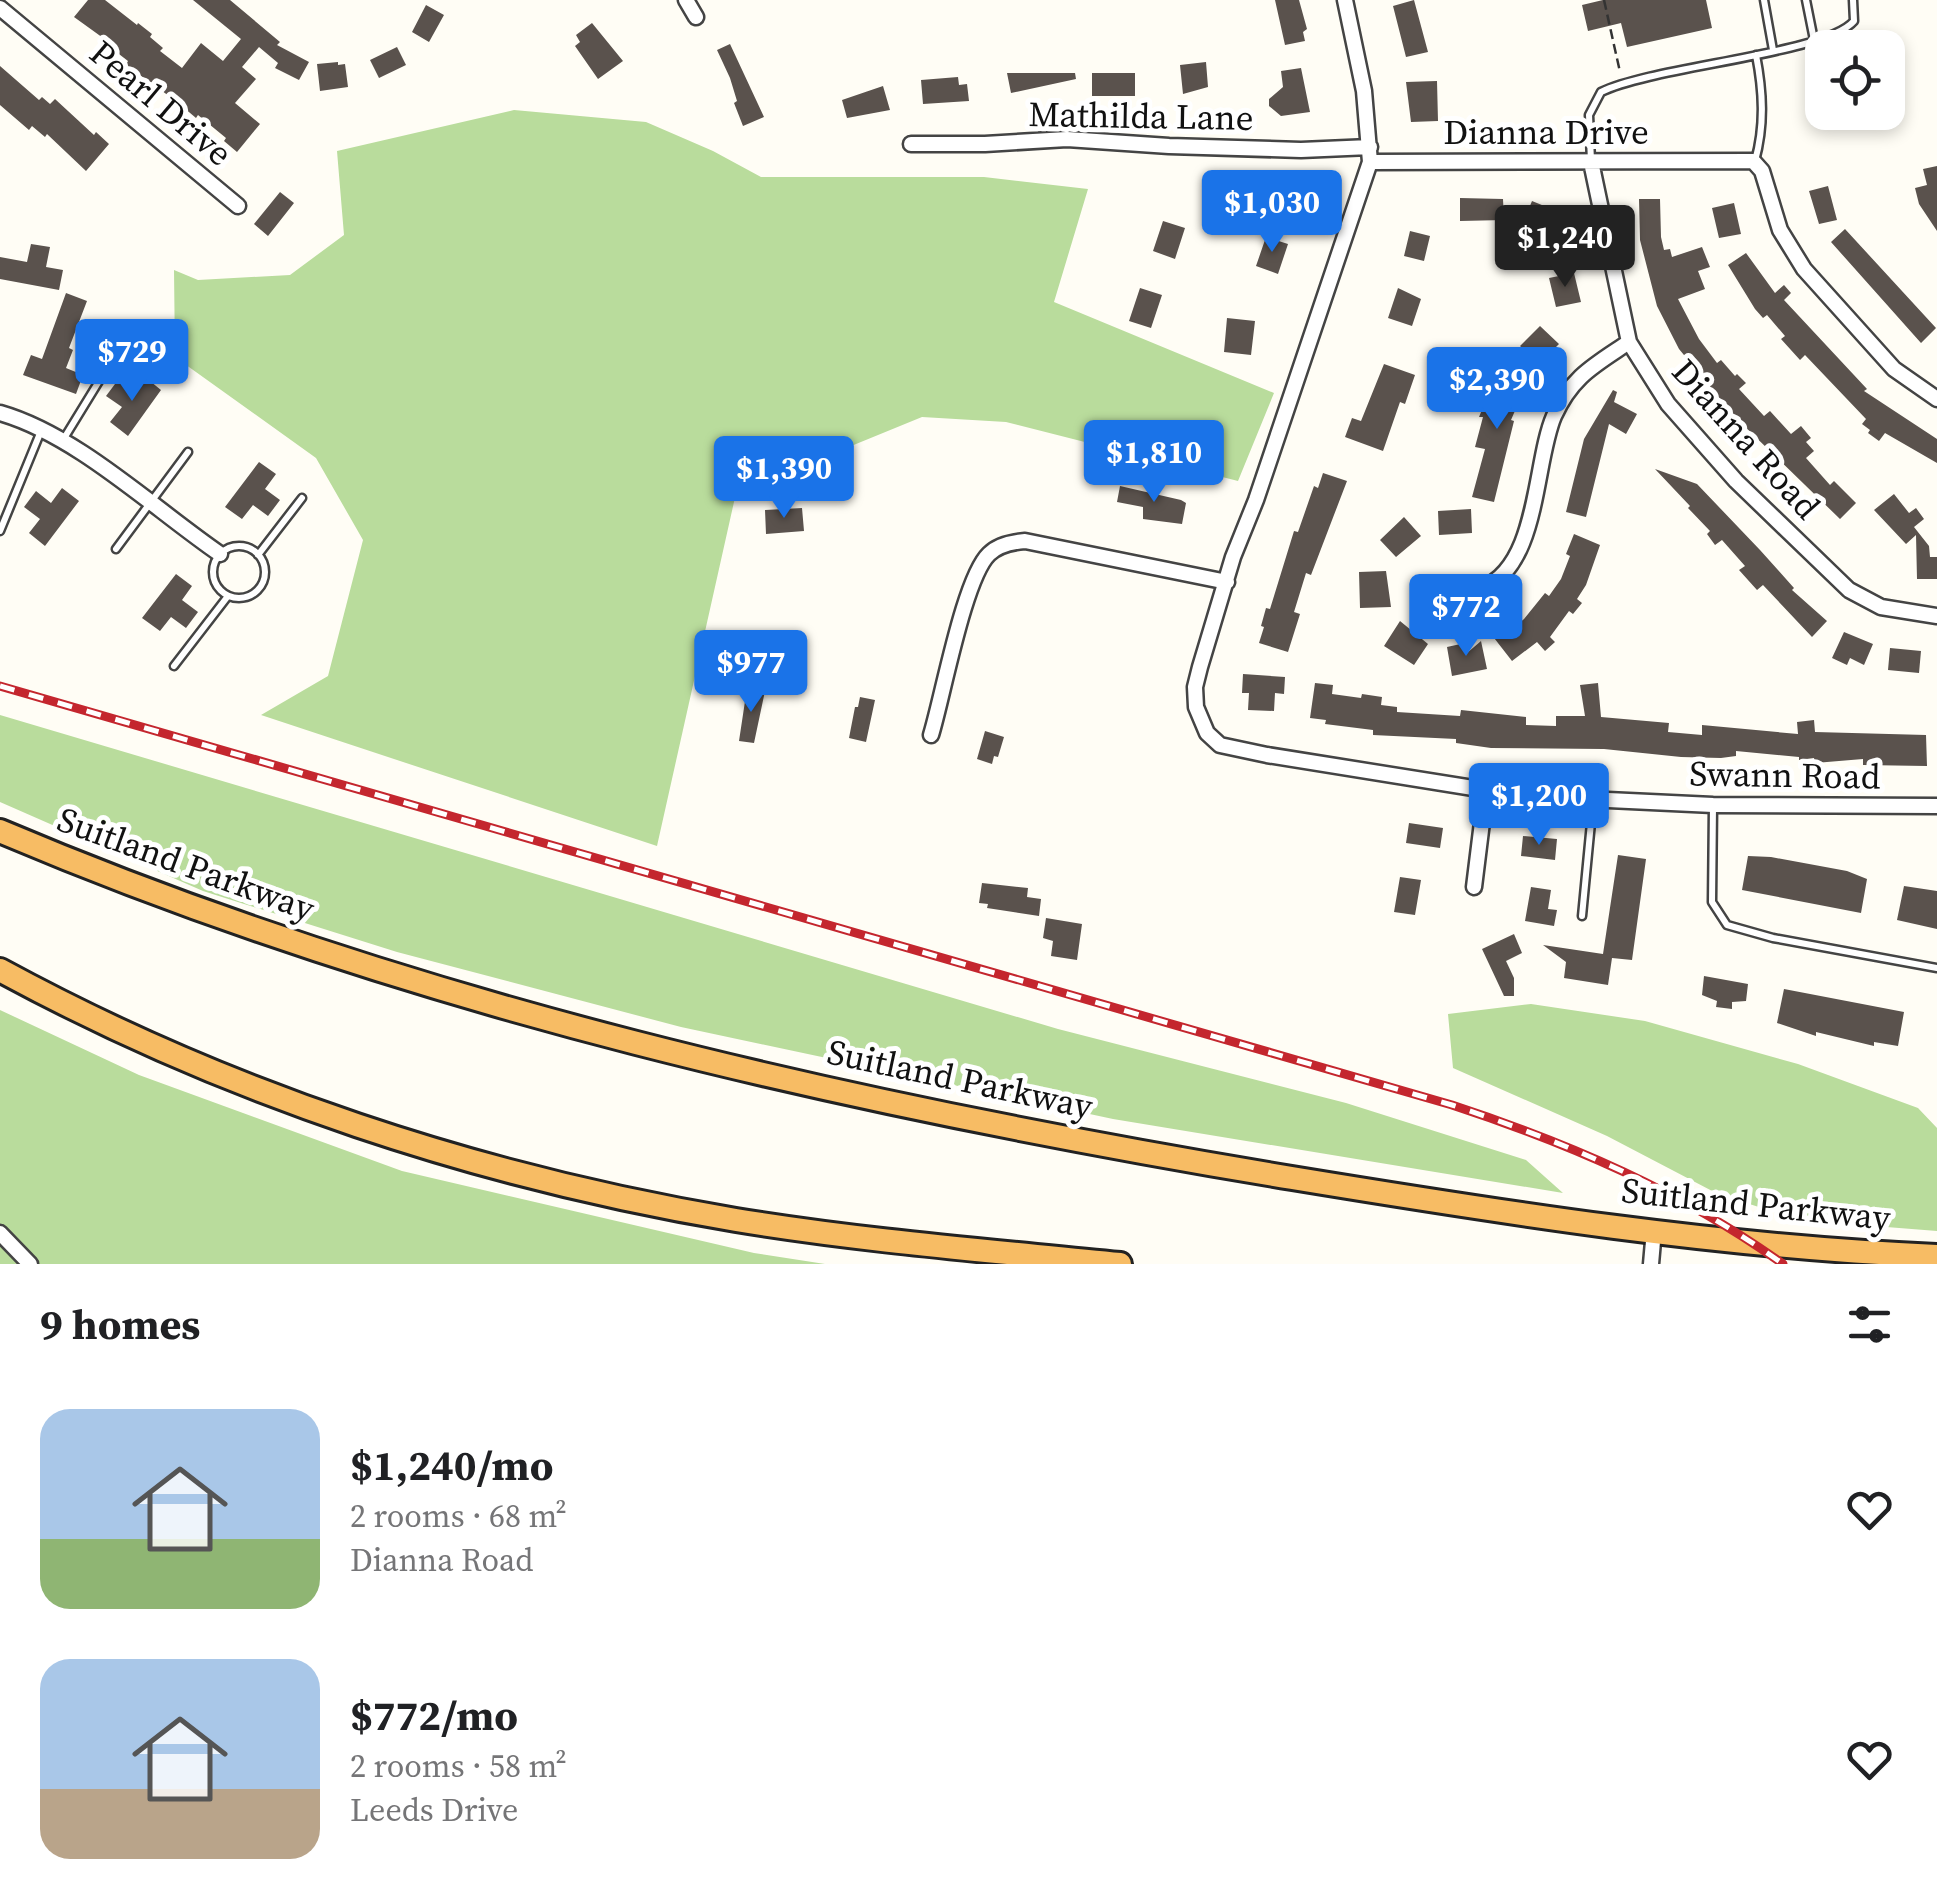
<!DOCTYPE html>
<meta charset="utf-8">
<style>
:root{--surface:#fff;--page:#f2f2f2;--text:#202124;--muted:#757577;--accent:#1a73e8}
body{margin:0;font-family:"Source Serif 4",serif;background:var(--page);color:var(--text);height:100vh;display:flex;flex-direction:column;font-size:38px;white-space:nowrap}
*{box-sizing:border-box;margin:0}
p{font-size:32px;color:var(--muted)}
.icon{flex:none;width:55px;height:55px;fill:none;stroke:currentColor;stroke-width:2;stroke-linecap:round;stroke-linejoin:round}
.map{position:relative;height:1264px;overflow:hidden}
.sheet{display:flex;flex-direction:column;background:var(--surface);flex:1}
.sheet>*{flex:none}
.tools{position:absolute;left:1805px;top:30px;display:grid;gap:20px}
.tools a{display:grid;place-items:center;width:100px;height:100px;border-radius:20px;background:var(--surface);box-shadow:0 5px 15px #0003;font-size:50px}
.price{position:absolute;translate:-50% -85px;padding:0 22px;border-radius:10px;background:var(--accent);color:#fff;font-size:32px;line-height:65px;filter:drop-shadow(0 2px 5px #0008)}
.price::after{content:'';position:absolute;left:50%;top:60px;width:30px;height:22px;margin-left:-15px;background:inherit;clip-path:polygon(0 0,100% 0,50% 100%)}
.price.active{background:#222;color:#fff}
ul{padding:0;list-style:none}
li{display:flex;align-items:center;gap:30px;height:250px;padding:0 40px}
li span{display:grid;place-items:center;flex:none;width:280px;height:200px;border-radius:30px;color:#555}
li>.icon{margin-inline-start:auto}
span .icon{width:120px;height:120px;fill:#fffc;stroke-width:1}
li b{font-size:42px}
h2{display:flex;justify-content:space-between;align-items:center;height:120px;padding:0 40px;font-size:42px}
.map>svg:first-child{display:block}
.forest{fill:#b9dc9c}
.building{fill:#5a524d}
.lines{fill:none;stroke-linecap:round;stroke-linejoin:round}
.service-casing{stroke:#444;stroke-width:11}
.minor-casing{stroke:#444;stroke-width:19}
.trunk-casing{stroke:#222;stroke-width:28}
.path{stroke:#333;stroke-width:2.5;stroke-dasharray:10 5;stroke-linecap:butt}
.service{stroke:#fff;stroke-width:6}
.minor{stroke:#fff;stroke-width:14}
.trunk{stroke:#f7bc64;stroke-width:22}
.rail-casing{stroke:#c4262e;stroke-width:9}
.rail{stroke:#fff;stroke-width:5;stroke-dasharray:15;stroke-linecap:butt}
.labels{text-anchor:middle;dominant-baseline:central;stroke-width:10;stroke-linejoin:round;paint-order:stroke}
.street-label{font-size:35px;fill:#111;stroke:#fff}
</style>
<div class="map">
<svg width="1937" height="1264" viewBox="0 0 1937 1264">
<rect width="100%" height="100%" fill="#fffdf5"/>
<path class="forest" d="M514 110 646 122 713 151 761 177H984L1088 189 1054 302 1274 393 1238 481 1006 422 922 417 736 493 657 846 261 715 328 676 363 540 316 458 175 357 174 270 198 280 290 275 344 235 337 151Z
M0 715 1058 1029 1346 1103 1526 1160 1563 1193 1113 1119 681 1027 397 952 203 891 0 802Z
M1531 1004 1645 1021 1798 1064 1918 1108 1937 1128V1231L1798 1220 1716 1193 1607 1136 1453 1068 1448 1014Z
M0 1010 139 1075 402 1171 754 1253 825 1264H0Z"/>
<path class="building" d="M88 0H105L137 25 138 23 152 34 150 37 163 48 160 51 182 68 201 43 223 61 241 39 193 0H230L280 42 277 45 309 62 299 80 275 68 278 63 259 47 242 67 256 79 235 103 260 124 237 152 224 141 226 138 198 115 196 118 183 107 180 110 167 99 169 96 126 65 128 61 115 51 117 48 74 17Z
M1275 0H1299L1307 29 1303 32 1305 41 1285 45Z
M1414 0 1428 52 1406 57 1393 6Z
M1603 0H1706L1712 28 1627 47 1621 23 1588 31 1582 5Z
M426 5 444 15 429 42 412 32Z
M592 23 623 61 598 79 575 46 580 42 576 35Z
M730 44 764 117 743 126 734 103 737 101 730 78 717 50Z
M397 47 406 65 379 78 370 60Z
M338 62V65L345 64 348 87 320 91 317 64Z
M1206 62 1208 87 1183 94 1180 65Z
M0 66 39 100 42 97 50 104 55 99 94 135 96 132 109 144 86 171 47 134 45 137 32 126 29 130 0 105Z
M1301 68 1310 112 1281 116 1269 106V99L1283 87 1281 71Z
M1007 73H1075L1076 79 1011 93Z
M1092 73H1135V96H1092Z
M958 77 959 85 967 84 969 101 923 104 921 80Z
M1437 81 1438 121 1411 122 1406 82Z
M883 86 890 110 847 118 842 100Z
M1937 166V231L1919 204 1915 188 1927 185 1923 169Z
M1264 180H1286V217L1258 215V185H1264Z
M1828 186 1837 220 1819 224 1809 191Z
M280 192 294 203 268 236 254 224Z
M1460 198 1503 199 1504 220 1460 221Z
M1639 199H1660L1661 237 1664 250 1670 249 1672 257 1702 247 1710 267 1698 271 1705 289 1678 299 1699 339 1717 363 1721 360 1735 376 1737 374 1746 383 1739 389 1764 416 1770 411 1791 434 1801 426 1811 438 1806 442 1814 451 1806 458 1830 485 1834 481 1856 503 1840 519 1736 418 1679 349 1657 306 1640 240Z
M1532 201 1559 212 1550 236 1522 225Z
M1734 203 1741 234 1719 238 1712 208Z
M1163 221 1185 228 1175 259 1153 251Z
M1845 229 1936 328 1921 343 1831 242Z
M1410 231 1430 236 1424 261 1404 256Z
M1266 237 1288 244 1278 274 1256 266Z
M31 244 50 247 46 267 63 270 59 290 0 279V257L27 262Z
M1746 253 1775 293 1784 285 1791 293 1784 300 1867 389 1864 391 1937 439V463L1885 433 1879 441 1868 433 1870 430 1862 424 1866 419 1805 355 1800 360 1781 339 1785 336 1767 315 1763 318 1755 309 1728 265Z
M1574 273 1581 302 1556 307 1549 278Z
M1140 288 1162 295 1151 328 1129 321Z
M1398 288 1421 299 1412 326 1388 318Z
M66 293 87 301 69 348 73 350 66 368 83 375 76 394 23 375 31 355 42 359Z
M1227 318 1255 321 1251 355 1224 352Z
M1540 326 1559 344 1539 364 1520 346Z
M1384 364 1415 375 1405 404 1400 402 1383 451 1345 437 1352 418 1361 421Z
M1510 367 1530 376 1511 420 1514 421 1494 502 1472 497 1485 449 1475 447 1483 417H1479L1492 386 1501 389Z
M145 377 161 390 128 436 110 422 122 407 106 396 118 380 134 392Z
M1613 390 1617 392 1614 402 1637 414 1626 434 1609 424 1586 517 1566 512 1584 439Z
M259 462 276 474 265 489 280 500 268 516 253 505 242 519 225 507Z
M1655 469 1697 484 1760 550 1794 588 1792 590 1827 621 1812 637 1763 585 1757 590 1739 570 1745 566 1722 540 1715 545 1707 534 1710 531 1688 508 1690 506Z
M1323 473 1347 481 1311 575 1306 573 1294 612 1300 614 1288 652 1259 643 1264 627 1261 626 1266 608 1270 609 1294 531 1298 532 1314 486 1318 488Z
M1120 486 1181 500 1186 503 1182 524 1143 519V507L1117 502Z
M62 488 79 501 45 546 29 533 40 519 24 507 36 491 51 503Z
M1894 494 1909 513 1916 508 1924 519 1914 527 1929 546 1930 557H1937V579H1917L1916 535 1906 544 1874 510Z
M802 508 804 531 766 534 765 510Z
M1471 509 1472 533 1439 535 1438 511Z
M1404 517 1421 536 1396 557 1380 540Z
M1574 534 1600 545 1586 585 1577 599 1582 603 1573 614 1569 611 1550 637 1555 642 1545 651 1537 642 1512 661 1491 634 1505 623 1511 630 1524 619 1545 593 1549 596 1561 579 1570 556 1566 554Z
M1386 571 1391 607 1360 608 1359 572Z
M176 574 192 586 182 600 198 612 186 628 171 617 160 631 142 618Z
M1400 621 1428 644 1414 665 1384 646Z
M1844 632 1873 644 1864 665 1850 658 1847 665 1832 658Z
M1481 641 1487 669 1452 676 1447 647 1465 643 1467 653Z
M1890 648 1921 651 1919 673 1888 670Z
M1243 674 1285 677 1284 694 1275 693 1274 711 1248 710 1249 693H1242Z
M1315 683 1333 685 1332 694 1361 698 1362 694 1382 697 1381 705 1397 707V712L1460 716 1461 710 1526 717V725L1556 726V716H1585L1580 685 1598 683 1601 717 1669 723 1668 732 1702 735V725L1798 734 1797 722 1814 720 1815 732 1926 735 1927 766 1863 765V759L1815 763 1814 758 1799 760V757L1736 751V756L1721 758 1681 757 1604 749 1491 748 1456 743V739L1373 735V730L1325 724 1326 720 1310 718Z
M747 688 765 691 754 743 739 741Z
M860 697 875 700 866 742 849 738 855 707H858Z
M985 731 1004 737 998 757 994 756 992 764 977 759Z
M1409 823 1443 828 1440 848 1406 843Z
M1523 836 1557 839 1555 860 1521 856Z
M1618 855 1646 859 1632 960 1612 958 1608 985 1564 978 1566 962 1543 945 1603 954Z
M1748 856 1771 857 1847 871 1867 879 1861 913 1742 890Z
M1400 877 1421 880 1415 915 1394 912Z
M982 883 1028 888 1027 897 1041 899 1039 916 987 908 988 904 979 903Z
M1904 886 1937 891V929L1897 920Z
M1531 887 1551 890 1548 909 1557 910 1554 926 1525 921Z
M1046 918 1082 924 1077 960 1051 956 1053 941 1043 938Z
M1514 934 1522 953 1506 961 1514 978V996H1504L1482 949Z
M1704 976 1748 984 1746 1001 1732 1002V1009L1716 1007 1717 1001 1702 995Z
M1784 989 1904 1012 1898 1046 1874 1042V1046L1816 1032V1036L1777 1023Z"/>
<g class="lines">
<defs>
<path id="service" d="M1764 0 1773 50
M1806 0 1814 40
M1591 161 1589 115 1601 92C1654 66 1826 54 1854 21L1853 0
M1755 161C1765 125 1763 91 1756 55
M63 440 131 329
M0 531 41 431
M213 572a26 26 0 1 1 52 0a26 26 0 1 1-52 0Z
M116 549 188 452
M258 555 302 498
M174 666 228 596
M1713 806 1712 902 1727 925 1773 938 1937 968
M1582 916 1593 802"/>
<path id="minor" d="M686 0 696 17
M1345 0 1364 91 1370 162 1256 500 1233 557 1200 667 1195 687 1196 707 1207 733 1220 745 1267 755 1523 796 1713 805 1937 806
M0 8 238 206
M911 144H985L1067 139 1169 146 1301 150 1370 147
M1370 162 1753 161 1762 171 1780 230 1804 269 1894 369 1937 399
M1591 162 1629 342 1668 404 1736 481 1849 590 1881 607 1937 616
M0 413C77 435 153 508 220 554
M1451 590C1460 589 1474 591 1482 588 1539 567 1534 462 1554 416 1572 376 1595 365 1629 342
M931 735C943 696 964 578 989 554 998 545 1013 542 1025 541L1227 582
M1474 887 1486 790
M0 1233 30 1264
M1651 1264 1654 1230"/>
<path id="trunk" d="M0 831C412 1006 852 1105 1292 1178 1505 1213 1721 1247 1937 1256
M0 970C228 1094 480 1177 736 1220 863 1241 992 1251 1120 1264"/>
</defs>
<use href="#service" class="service-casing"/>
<use href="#minor" class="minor-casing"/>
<use href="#trunk" class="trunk-casing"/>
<path class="path" d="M1604 0 1620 72"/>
<use href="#service" class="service"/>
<use href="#minor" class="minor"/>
<use href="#trunk" class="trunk"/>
<defs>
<path id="rail" d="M0 686 1452 1105C1568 1143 1683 1192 1783 1264"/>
</defs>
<use href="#rail" class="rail-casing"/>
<use href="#rail" class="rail"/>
</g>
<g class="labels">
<g class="street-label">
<text transform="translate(161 103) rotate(40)">Pearl Drive</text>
<text transform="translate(1141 116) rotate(1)">Mathilda Lane</text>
<text x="1546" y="132">Dianna Drive</text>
<text transform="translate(1746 439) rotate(48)">Dianna Road</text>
<text transform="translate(1785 775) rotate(1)">Swann Road</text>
<text transform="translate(186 864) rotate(20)">Suitland Parkway</text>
<text transform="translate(960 1079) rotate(12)">Suitland Parkway</text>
<text transform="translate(1756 1204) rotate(6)">Suitland Parkway</text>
</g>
</g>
</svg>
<div class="tools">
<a><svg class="icon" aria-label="locate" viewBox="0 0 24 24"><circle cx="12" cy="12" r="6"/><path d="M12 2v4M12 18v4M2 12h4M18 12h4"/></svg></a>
</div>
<b class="price" style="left:1272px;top:255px">$1,030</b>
<b class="price active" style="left:1565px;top:290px">$1,240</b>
<b class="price" style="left:132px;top:404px">$729</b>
<b class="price" style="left:1497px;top:432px">$2,390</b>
<b class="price" style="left:1154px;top:505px">$1,810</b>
<b class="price" style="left:784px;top:521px">$1,390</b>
<b class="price" style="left:1466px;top:659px">$772</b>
<b class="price" style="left:751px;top:715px">$977</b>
<b class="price" style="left:1539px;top:848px">$1,200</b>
</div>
<section class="sheet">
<h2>9 homes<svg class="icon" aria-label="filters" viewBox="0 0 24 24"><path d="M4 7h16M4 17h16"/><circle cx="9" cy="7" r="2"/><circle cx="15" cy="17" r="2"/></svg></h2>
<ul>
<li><span style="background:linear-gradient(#a9c7e8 65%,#8fb573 0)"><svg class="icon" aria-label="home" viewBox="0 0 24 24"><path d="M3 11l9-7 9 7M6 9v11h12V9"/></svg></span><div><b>$1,240/mo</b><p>2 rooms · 68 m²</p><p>Dianna Road</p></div><svg class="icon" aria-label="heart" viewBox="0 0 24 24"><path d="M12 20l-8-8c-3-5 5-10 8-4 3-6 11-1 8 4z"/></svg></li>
<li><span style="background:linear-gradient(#a9c7e8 65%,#b9a48a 0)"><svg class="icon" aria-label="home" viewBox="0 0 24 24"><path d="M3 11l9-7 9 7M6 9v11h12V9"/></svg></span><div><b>$772/mo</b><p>2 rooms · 58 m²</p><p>Leeds Drive</p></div><svg class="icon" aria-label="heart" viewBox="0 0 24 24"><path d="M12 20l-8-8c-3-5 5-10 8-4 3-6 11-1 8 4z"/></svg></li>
</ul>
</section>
